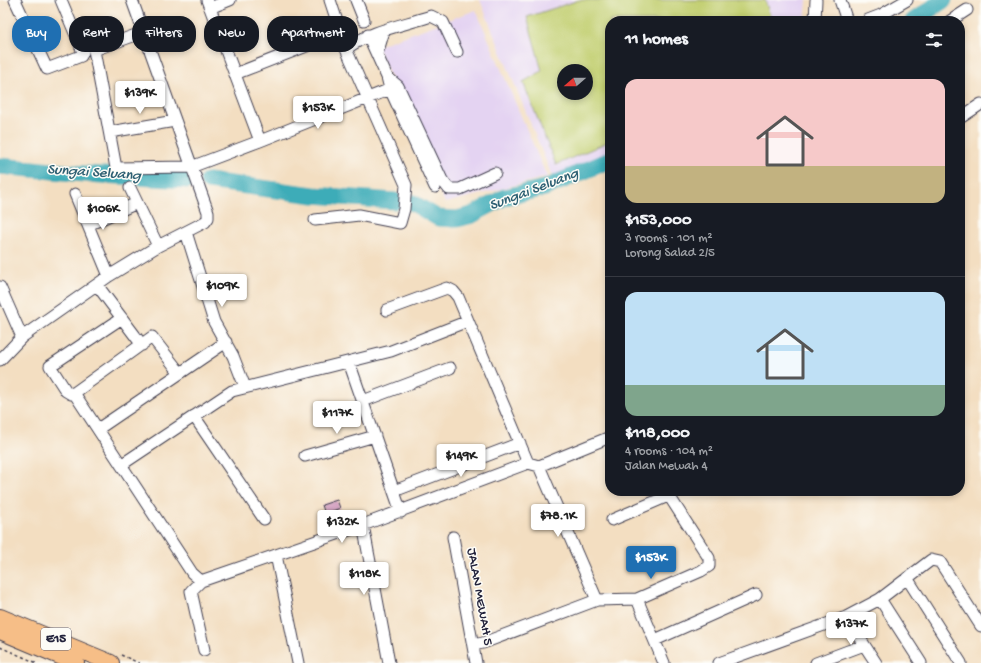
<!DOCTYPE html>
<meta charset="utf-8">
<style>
:root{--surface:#171b24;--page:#242831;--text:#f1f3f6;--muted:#9ea1a6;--line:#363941;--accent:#1f6fb2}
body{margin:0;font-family:"Gochi Hand",sans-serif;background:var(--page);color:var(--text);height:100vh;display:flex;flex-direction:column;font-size:15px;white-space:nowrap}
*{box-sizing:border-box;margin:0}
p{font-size:13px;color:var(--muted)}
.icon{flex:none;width:22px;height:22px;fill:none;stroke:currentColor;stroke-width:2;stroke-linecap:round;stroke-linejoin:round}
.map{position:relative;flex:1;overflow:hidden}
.side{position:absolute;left:605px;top:16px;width:360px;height:480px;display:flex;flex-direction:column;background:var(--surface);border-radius:16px;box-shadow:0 2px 6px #0003}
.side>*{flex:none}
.banner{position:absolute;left:12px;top:16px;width:380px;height:36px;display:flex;gap:8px}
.needle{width:26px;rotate:250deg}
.buttons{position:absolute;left:557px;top:64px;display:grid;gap:8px}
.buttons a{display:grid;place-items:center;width:36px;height:36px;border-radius:50%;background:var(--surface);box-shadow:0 2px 6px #0003;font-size:20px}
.price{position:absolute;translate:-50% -34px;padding:0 9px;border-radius:4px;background:#fff;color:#222;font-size:13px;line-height:26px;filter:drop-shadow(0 1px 2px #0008)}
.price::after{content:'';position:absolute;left:50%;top:24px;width:12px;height:9px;margin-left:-6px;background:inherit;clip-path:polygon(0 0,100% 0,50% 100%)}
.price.active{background:var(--accent);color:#fff}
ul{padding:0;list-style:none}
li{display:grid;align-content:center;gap:8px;height:212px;padding:0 20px}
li+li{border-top:1px solid var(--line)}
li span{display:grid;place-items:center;height:124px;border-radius:12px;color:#555}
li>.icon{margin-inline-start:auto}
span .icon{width:72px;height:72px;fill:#fffc;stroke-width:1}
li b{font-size:17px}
h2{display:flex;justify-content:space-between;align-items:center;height:48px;padding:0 20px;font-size:17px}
.tag{padding:0 14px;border-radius:16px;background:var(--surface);box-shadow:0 2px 6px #0003;font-size:14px;line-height:36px}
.tag.active{background:var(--accent);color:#fff}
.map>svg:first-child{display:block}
.built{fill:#e4d3f2;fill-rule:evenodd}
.green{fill:#c2cf71;stroke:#727856;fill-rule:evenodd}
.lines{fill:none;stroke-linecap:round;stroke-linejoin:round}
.river{stroke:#3cacb8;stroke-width:17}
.building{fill:#d099bc}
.minor-casing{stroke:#413e4f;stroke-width:13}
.highway-casing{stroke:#413e4f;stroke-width:18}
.path{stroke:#413e4f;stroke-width:1.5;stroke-dasharray:3 3;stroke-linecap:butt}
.minor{stroke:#fff;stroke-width:11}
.highway{stroke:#f6be87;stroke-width:16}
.labels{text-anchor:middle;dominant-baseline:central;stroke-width:3;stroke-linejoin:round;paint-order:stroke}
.shield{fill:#fdfcf7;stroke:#646373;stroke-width:1}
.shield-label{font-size:13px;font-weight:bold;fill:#22223b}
.street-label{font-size:14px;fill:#22223b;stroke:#fdfcf7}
.water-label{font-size:15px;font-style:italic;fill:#2e6073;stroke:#fdfcf7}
</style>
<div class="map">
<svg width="981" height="663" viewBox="0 0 981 663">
<rect width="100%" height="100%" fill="#fdfcf7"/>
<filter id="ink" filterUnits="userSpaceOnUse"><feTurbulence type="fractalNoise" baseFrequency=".025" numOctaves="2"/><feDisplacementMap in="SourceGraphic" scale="8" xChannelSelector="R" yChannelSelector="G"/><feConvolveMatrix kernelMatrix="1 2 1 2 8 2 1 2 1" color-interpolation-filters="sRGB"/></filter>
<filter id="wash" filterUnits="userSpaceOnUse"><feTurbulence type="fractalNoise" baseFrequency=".012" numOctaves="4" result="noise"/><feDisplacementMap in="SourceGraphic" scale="16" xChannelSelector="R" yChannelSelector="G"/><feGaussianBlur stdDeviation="0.9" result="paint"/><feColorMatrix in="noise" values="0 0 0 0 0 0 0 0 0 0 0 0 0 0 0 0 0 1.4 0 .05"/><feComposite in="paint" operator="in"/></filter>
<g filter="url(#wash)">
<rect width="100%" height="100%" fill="#f3dec1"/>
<path class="built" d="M480 0H807L805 21H610V152L553 178ZM564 71H586V93H564Z
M476 10 547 177 445 203 377 46Z"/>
<path class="green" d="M579 0H765L772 21H610V141L556 165 523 82 542 71 527 17ZM564 71H586V93H564Z"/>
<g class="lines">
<path class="river" d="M913 21 944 0
M0 166 84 174 188 180
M208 181 314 195 395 201
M413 203 438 218 457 219 472 215 505 197 545 188 610 160"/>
</g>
<g id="blocks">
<path class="building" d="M337 500 340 508 325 514 322 505Z"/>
</g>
</g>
<g filter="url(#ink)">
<use href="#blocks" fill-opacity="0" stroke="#413e4f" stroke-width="1"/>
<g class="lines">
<defs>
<path id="minor" d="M15 0 47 69 81 56 83 52 61 0
M207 0 260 141
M356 0 364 20
M840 0 847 21
M210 8 230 0
M868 20 881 15 907 0
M815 21 816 0
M950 21 967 10
M144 32 94 50 116 168 191 167 260 141 398 86
M368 35 387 77 390 89 435 187
M346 49C371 30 401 26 431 16L443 22 457 52
M377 54 384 31
M235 74 340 33 346 35
M387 77 398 86 442 180 449 189H460L495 173
M960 118 981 104
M110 132 175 121
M130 188 158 246
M75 194 109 276
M315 220 359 215 400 223 404 209 406 185 346 49 330 0
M88 225 137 203
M186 232 214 322 233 356 245 387
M97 285 142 345
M0 287 22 337
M387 310 447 288 453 291 458 297 528 463
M122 318 50 366 66 391 71 394 74 393 152 337 180 373
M0 360 22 337 109 276 158 246 205 222 208 218V212L132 0
M349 362 401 512
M74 393 192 573 201 581
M363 401 450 368
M194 416 264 519
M98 429 226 342
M305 456 375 436
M528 463 539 466 597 600
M121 465 232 391 391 351 468 321
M539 466 610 437
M394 491 520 443
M612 520 668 496
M363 525 389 663
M453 537 476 663
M276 555 298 663
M907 578 961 663
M637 599 664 663
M880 599 921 663
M846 617 876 663
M655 640 756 595
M473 645 483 643 597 600 637 599 701 571 709 566V558L666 491
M204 650 191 591 201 581 363 525 528 463
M719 663 846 617 880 599 931 560 940 562 981 626
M816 663 864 645"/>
<path id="highway" d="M0 617 111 663
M0 631 76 663"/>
</defs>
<use href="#minor" class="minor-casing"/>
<use href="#highway" class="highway-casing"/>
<path class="path" d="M0 647 37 663
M121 655 139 663"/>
<use href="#minor" class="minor"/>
<use href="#highway" class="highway"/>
</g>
</g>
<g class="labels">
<rect class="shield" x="41" y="628" width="30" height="22" rx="3"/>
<g class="shield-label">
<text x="56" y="639">E15</text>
</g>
<g class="street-label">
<text transform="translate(479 597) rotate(80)">JALAN MEWAH 5</text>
</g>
<g class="water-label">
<text transform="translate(94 173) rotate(4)">Sungai Seluang</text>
<text transform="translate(534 190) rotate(-21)">Sungai Seluang</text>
</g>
</g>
</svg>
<div class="buttons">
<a><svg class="needle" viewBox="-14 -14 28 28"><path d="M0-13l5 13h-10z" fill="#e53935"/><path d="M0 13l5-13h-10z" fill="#9ea1a6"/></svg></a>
</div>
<b class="price" style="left:140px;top:115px">$139K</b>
<b class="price" style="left:318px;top:130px">$153K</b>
<b class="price" style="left:103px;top:231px">$106K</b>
<b class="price" style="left:222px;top:308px">$109K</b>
<b class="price" style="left:337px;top:435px">$117K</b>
<b class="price" style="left:461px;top:478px">$149K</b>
<b class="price" style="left:558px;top:538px">$78.1K</b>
<b class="price" style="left:342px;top:544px">$132K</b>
<b class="price active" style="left:651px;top:580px">$153K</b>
<b class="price" style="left:364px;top:596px">$118K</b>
<b class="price" style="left:851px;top:646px">$137K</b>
<div class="banner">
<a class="tag active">Buy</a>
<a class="tag">Rent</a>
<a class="tag">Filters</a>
<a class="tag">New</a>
<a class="tag">Apartment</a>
</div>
<section class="side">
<h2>11 homes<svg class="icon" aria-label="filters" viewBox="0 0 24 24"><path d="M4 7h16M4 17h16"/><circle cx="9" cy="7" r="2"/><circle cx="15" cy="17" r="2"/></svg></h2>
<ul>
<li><span style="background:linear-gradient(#f6c9c9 70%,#c2b280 0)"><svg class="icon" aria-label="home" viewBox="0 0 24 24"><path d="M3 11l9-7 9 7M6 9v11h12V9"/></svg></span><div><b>$153,000</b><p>3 rooms · 101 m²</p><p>Lorong Salad 2/5</p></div></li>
<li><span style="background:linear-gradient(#bfe0f5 75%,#7fa58c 0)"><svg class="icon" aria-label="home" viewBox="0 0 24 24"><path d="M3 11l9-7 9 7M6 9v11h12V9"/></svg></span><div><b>$118,000</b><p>4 rooms · 104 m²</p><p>Jalan Mewah 4</p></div></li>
</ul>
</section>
</div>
